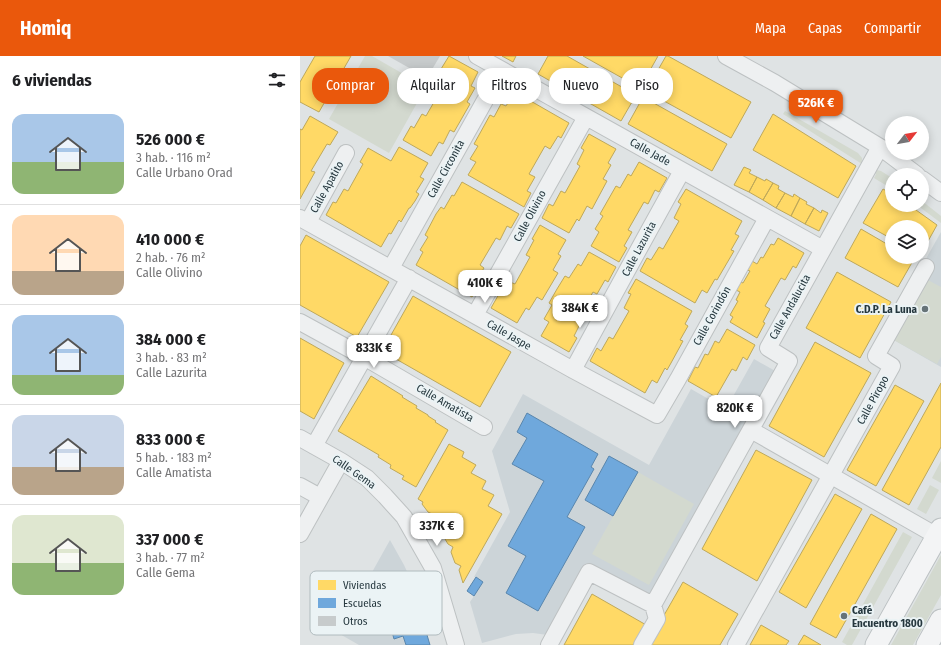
<!DOCTYPE html>
<html lang="es">
<meta charset="utf-8">
<style>
:root{--surface:#fff;--page:#f6f6f6;--text:#202124;--muted:#757577;--line:#e0e0e0;--accent:#ea580c}
body{margin:0;font-family:"Fira Sans Condensed",sans-serif;background:var(--page);color:var(--text);height:100vh;display:flex;flex-direction:column;font-size:15px;white-space:nowrap}
*{box-sizing:border-box;margin:0}
p{font-size:13px;color:var(--muted)}
.icon{flex:none;width:22px;height:22px;fill:none;stroke:currentColor;stroke-width:2;stroke-linecap:round;stroke-linejoin:round}
.map{position:relative;flex:1;overflow:hidden}
.panel{display:flex;flex-direction:column;background:var(--surface);width:300px}
.panel>*{flex:none}
.banner{position:absolute;left:12px;top:12px;width:380px;height:36px;display:flex;gap:8px}
.needle{width:26px;rotate:59deg}
.controls{position:absolute;left:585px;top:60px;display:grid;gap:8px}
.controls a{display:grid;place-items:center;width:44px;height:44px;border-radius:50%;background:var(--surface);box-shadow:0 2px 10px #0003;font-size:20px}
.price{position:absolute;translate:-50% -34px;padding:0 9px;border-radius:8px;background:#fff;color:#222;font-size:13px;line-height:26px;filter:drop-shadow(0 1px 2px #0008)}
.price::after{content:'';position:absolute;left:50%;top:24px;width:12px;height:9px;margin-left:-6px;background:inherit;clip-path:polygon(0 0,100% 0,50% 100%)}
.price.current{background:var(--accent);color:#fff}
ul{padding:0;list-style:none}
li{display:flex;align-items:center;gap:12px;height:100px;padding:0 12px}
li+li{border-top:1px solid var(--line)}
li span{display:grid;place-items:center;flex:none;width:112px;height:80px;border-radius:12px;color:#555}
li>.icon{margin-inline-start:auto}
span .icon{width:48px;height:48px;fill:#fffc;stroke-width:1}
li b{font-size:17px}
h2{display:flex;justify-content:space-between;align-items:center;height:48px;padding:0 12px;font-size:17px}
.pill{padding:0 14px;border-radius:16px;background:var(--surface);box-shadow:0 2px 10px #0003;font-size:14px;line-height:36px}
.pill.current{background:var(--accent);color:#fff}
header{display:flex;align-items:center;gap:24px;box-sizing:border-box;height:56px;padding:0 20px;background:var(--accent);color:#fff}
header strong{font-size:19px}
nav{display:flex;gap:22px;margin-inline-start:auto;font-size:14px}
main{display:flex;flex:1;min-height:0}
.map>svg:first-child{display:block}
.built{fill:#ccd4d8}
.green{fill:#d3d9cf}
.homes{fill:#ffd966;stroke:#bea85a}
.schools{fill:#6fa8dc;stroke:#5986ad}
.building{fill:#c7cbcc}
.lines{fill:none;stroke-linecap:round;stroke-linejoin:round}
.minor-casing{stroke:#bdc1c2;stroke-width:18}
.major-casing{stroke:#bbc0c2;stroke-width:23}
.minor{stroke:#eef0f1;stroke-width:16}
.major{stroke:#f3f4f5;stroke-width:21}
.poi-dot{fill:#667378;stroke:#ebf3f5;stroke-width:1.5}
.labels{text-anchor:middle;dominant-baseline:central;stroke-width:4;stroke-linejoin:round;paint-order:stroke}
.street-label{font-size:11px;fill:#25373e;stroke:#ebf3f5}
.poi-label{font-size:11px;font-weight:bold;fill:#25373e;stroke:#ebf3f5;text-anchor:end}
.key{fill:#ebf3f5;stroke:#b0bbbe;stroke-width:1}
.key-label{font-size:11px;fill:#25373e}
</style>
<header>
<strong>Homiq</strong>
<nav><a>Mapa</a><a>Capas</a><a>Compartir</a></nav>
</header>
<main>
<section class="panel">
<h2>6 viviendas<svg class="icon" aria-label="filters" viewBox="0 0 24 24"><path d="M4 7h16M4 17h16"/><circle cx="9" cy="7" r="2"/><circle cx="15" cy="17" r="2"/></svg></h2>
<ul>
<li><span style="background:linear-gradient(#a9c7e8 60%,#8fb573 0)"><svg class="icon" aria-label="home" viewBox="0 0 24 24"><path d="M3 11l9-7 9 7M6 9v11h12V9"/></svg></span><div><b>526 000 €</b><p>3 hab. · 116 m²</p><p>Calle Urbano Orad</p></div></li>
<li><span style="background:linear-gradient(#ffd9b3 70%,#b9a48a 0)"><svg class="icon" aria-label="home" viewBox="0 0 24 24"><path d="M3 11l9-7 9 7M6 9v11h12V9"/></svg></span><div><b>410 000 €</b><p>2 hab. · 76 m²</p><p>Calle Olivino</p></div></li>
<li><span style="background:linear-gradient(#a9c7e8 75%,#8fb573 0)"><svg class="icon" aria-label="home" viewBox="0 0 24 24"><path d="M3 11l9-7 9 7M6 9v11h12V9"/></svg></span><div><b>384 000 €</b><p>3 hab. · 83 m²</p><p>Calle Lazurita</p></div></li>
<li><span style="background:linear-gradient(#c9d6e8 65%,#b9a48a 0)"><svg class="icon" aria-label="home" viewBox="0 0 24 24"><path d="M3 11l9-7 9 7M6 9v11h12V9"/></svg></span><div><b>833 000 €</b><p>5 hab. · 183 m²</p><p>Calle Amatista</p></div></li>
<li><span style="background:linear-gradient(#dfe7d0 60%,#8fb573 0)"><svg class="icon" aria-label="home" viewBox="0 0 24 24"><path d="M3 11l9-7 9 7M6 9v11h12V9"/></svg></span><div><b>337 000 €</b><p>3 hab. · 77 m²</p><p>Calle Gema</p></div></li>
</ul>
</section>
<div class="map">
<svg width="641" height="589" viewBox="0 0 641 589">
<rect width="100%" height="100%" fill="#dfe3e4"/>
<path class="built" d="M641 176V311L592 283 623 208Z
M454 303 477 316 351 543 288 508 248 579 233 577 216 578 182 587 170 546 174 540 176 521H174L210 456 192 395 223 338 349 409 391 333 426 353Z
M90 484 104 509 110 522 130 589H59L38 577Z"/>
<path class="green" d="M65 0H72L126 31 89 97 29 63Z
M485 55 558 97 562 102V108L483 58Z
M577 114 581 115 592 122V133L574 122 576 118 573 116Z
M622 145 641 160V167L617 149H622Z
M626 223 641 231V301L637 308 592 283Z
M641 405V427L632 422Z
M338 416 394 448 349 529 292 498Z
M630 429 639 434 626 458 617 453Z
M603 476 612 481 552 589H547L542 586Z
M641 499V539L613 589H591Z"/>
<path class="homes" d="M15 0H51L19 56 0 46V26Z
M149 0 178 16 171 30 175 32 167 46 170 48 154 76 150 74 143 88 139 86 131 100 103 84 111 70 114 72 122 58 126 60 142 32 138 30 146 15 141 13Z
M202 0H216L213 6Z
M248 0H267L336 39 321 65 238 18Z
M283 0H358L340 32Z
M366 0H368L451 46 431 82 346 35Z
M215 36 269 67 261 82 258 80 250 93 245 90 229 118 235 121 227 135 231 137 224 151 168 119 176 106 170 103 178 90 174 88 179 79 190 59 194 61 201 48 206 50Z
M343 41 427 88 412 115 328 68Z
M473 58 556 110 538 142 453 94Z
M10 60 38 76 30 89 27 88 11 115 15 116 0 143V73L2 74Z
M289 78 316 93 308 107 311 109 303 123 307 125 292 153 287 150 279 165 277 163 269 177 242 162 249 148 253 150 261 135 265 137 280 110 277 108 284 94 281 92Z
M99 91 128 107 120 121 124 123 116 136 119 138 115 145 110 152H109L101 166 99 164 91 178 89 177 81 191 26 159 33 146 36 147 44 133 48 135 63 108 60 106 68 92 91 105Z
M339 106 367 122 359 136 355 134 348 148 344 146 328 174 332 176 324 190 327 192 319 206 291 190 299 176 295 173 303 160 300 158 316 130 320 132 328 118 331 120Z
M444 111 451 114 449 117 457 121 449 136 434 129Z
M457 121 465 125 466 123 473 127 463 144 449 136Z
M162 126 219 158 211 172 207 170 200 184 196 182 180 209 184 212 176 225 180 227 172 241 116 209 123 196 120 194 128 181 125 179 136 158 141 151 144 153 152 139 154 140Z
M473 127 479 130 478 133 485 137 476 152 463 144Z
M386 133 442 165 435 178 439 180 431 194 434 195 417 224 415 223 407 237 402 234 395 247 340 215 347 202 351 204 359 191 363 193 379 165 374 162 381 148 378 146Z
M583 133 592 138V149H609L637 169 622 196V171H592V183L563 167Z
M485 137 493 141 494 138 500 142 491 160 476 152Z
M500 142 507 146 506 148 514 152 505 168 491 160Z
M514 152 521 157 522 154 528 157 519 175 505 168Z
M240 169 266 184 258 198 261 200 253 214 258 217 242 244 237 241 229 254 226 252 217 267 191 252 199 238 202 239 210 226 215 228 230 201 226 199 234 184 232 183Z
M561 173 592 191V201H611L614 203 598 231 545 202Z
M6 179 89 226 57 281 0 249V190Z
M478 182 504 197 496 212 493 210 485 224 481 222 465 250 470 253 463 266 465 267 457 282 430 266 433 261 430 259 438 245 436 244 440 236 436 234 440 226 443 227 450 215 447 214 452 205 457 208 461 201 463 202 471 188 474 189Z
M289 196 316 211 308 226 305 224 297 238 293 236 277 264 281 266 274 280 277 282 269 296 241 280 249 266 244 263 252 249 249 247 257 233 265 220 269 222 278 208 281 210Z
M537 216 591 246 560 302 506 272Z
M336 223 392 255 385 268 388 270 380 284 383 285 371 307 367 314 365 312 357 327 352 324 345 337 290 305 297 292 301 295 309 281 313 283 329 255 324 252 331 238 328 237Z
M113 240 211 296 180 351 82 295Z
M427 273 455 289 447 304 443 301 436 315 432 313 416 341 388 325 395 311 398 312 405 298 408 299 415 285 419 287Z
M0 282 44 307 14 363 0 355Z
M515 286 571 317 524 401 469 370Z
M71 320 103 340 102 341 117 350 116 352 128 359V360L136 365 135 366 148 374 116 431 102 423 104 420 90 412 91 409 78 401 79 399 38 375Z
M641 327V391L609 449 582 434Z
M595 329 624 345 576 430 547 414Z
M149 388 164 396 162 401 176 409 171 417 186 425 182 433 194 439 188 450 202 458 163 527 159 514 161 510 155 507 151 496 153 491 148 488 142 478 144 474 139 471 133 462 134 459 128 456 122 448 123 446 118 443Z
M456 394 512 424 457 525 402 493Z
M535 438 562 453 506 552 479 536Z
M571 458 597 473 536 582 510 568Z
M383 526 438 558 420 589H347Z
M292 538 348 570 338 589H264Z
M461 569 489 585 486 589H450Z
M504 579 521 589H498Z"/>
<path class="schools" d="M227 357 298 398 291 411 294 413 267 461 285 471 238 555 206 537 226 500 208 490 244 425 212 408 227 382 217 376Z
M309 400 338 416 313 460 285 444Z
M176 521 183 526 174 540 167 535Z
M110 522 130 589H106L103 580 94 583 84 547 75 549 70 533Z"/>
<path class="building" d="M88 0H140L127 22Z"/>
<g class="lines">
<defs>
<path id="minor" d="M177 0 523 193
M426 0 475 27 580 91 617 119
M622 123 641 137
M0 162 273 314 357 359 378 323 467 162
M8 166 46 97
M91 212 202 14
M175 259 286 61
M0 266 64 301 184 371
M273 314C309 248 345 181 382 115
M451 374 637 480
M0 382 41 405 67 422 85 440 104 461 133 512 156 589
M14 390 109 222
M0 430 20 441
M0 478 41 405
M249 589 289 516 353 549 489 305 468 292 580 91
M342 589 357 563 353 549
M436 589 592 310 576 300 626 211"/>
<path id="major" d="M576 589 641 473
M627 589 641 564"/>
</defs>
<use href="#minor" class="minor-casing"/>
<use href="#major" class="major-casing"/>
<use href="#minor" class="minor"/>
<use href="#major" class="major"/>
</g>
<g class="poi-dot">
<circle cx="625" cy="253" r="4"/>
<circle cx="544" cy="560" r="4"/>
</g>
<g class="labels">
<g class="street-label">
<text transform="translate(350 96) rotate(29)">Calle Jade</text>
<text transform="translate(146 113) rotate(-61)">Calle Circonita</text>
<text transform="translate(27 131) rotate(-61)">Calle Apatito</text>
<text transform="translate(230 160) rotate(-62)">Calle Olivino</text>
<text transform="translate(339 193) rotate(-62)">Calle Lazurita</text>
<text transform="translate(490 251) rotate(-61)">Calle Andalucita</text>
<text transform="translate(412 260) rotate(-61)">Calle Corindón</text>
<text transform="translate(209 279) rotate(30)">Calle Jaspe</text>
<text transform="translate(573 344) rotate(-61)">Calle Piropo</text>
<text transform="translate(145 347) rotate(30)">Calle Amatista</text>
<text transform="translate(54 416) rotate(35)">Calle Gema</text>
</g>
<g class="poi-label">
<text x="617" y="253">C.D.P. La Luna</text>
<text x="552" y="554" text-anchor="start">Café<tspan x="552" dy="13">Encuentro 1800</tspan></text>
</g>
</g>
<rect x="10" y="515" width="132" height="64" rx="6" class="key"/>
<rect x="18" y="524" width="18" height="10" fill="#ffd966"/>
<rect x="18" y="542" width="18" height="10" fill="#6fa8dc"/>
<rect x="18" y="560" width="18" height="10" fill="#c7cbcc"/>
<g class="key-label">
<text x="43" y="533">Viviendas</text>
<text x="43" y="551">Escuelas</text>
<text x="43" y="569">Otros</text>
</g>
</svg>
<div class="controls">
<a><svg class="needle" viewBox="-14 -14 28 28"><path d="M0-13l5 13h-10z" fill="#e53935"/><path d="M0 13l5-13h-10z" fill="#757577"/></svg></a>
<a><svg class="icon" aria-label="locate" viewBox="0 0 24 24"><circle cx="12" cy="12" r="6"/><path d="M12 2v4M12 18v4M2 12h4M18 12h4"/></svg></a>
<a><svg class="icon" aria-label="layers" viewBox="0 0 24 24"><path d="M12 4l9 5-9 5-9-5zM3 14l9 5 9-5"/></svg></a>
</div>
<b class="price current" style="left:516px;top:68px">526K €</b>
<b class="price" style="left:185px;top:248px">410K €</b>
<b class="price" style="left:280px;top:273px">384K €</b>
<b class="price" style="left:74px;top:313px">833K €</b>
<b class="price" style="left:435px;top:373px">820K €</b>
<b class="price" style="left:137px;top:491px">337K €</b>
<div class="banner">
<a class="pill current">Comprar</a>
<a class="pill">Alquilar</a>
<a class="pill">Filtros</a>
<a class="pill">Nuevo</a>
<a class="pill">Piso</a>
</div>
</div>
</main>
